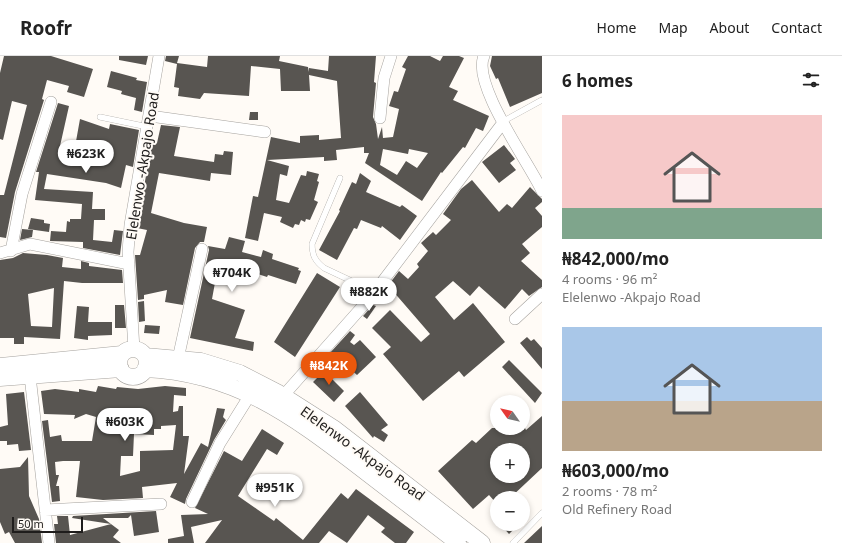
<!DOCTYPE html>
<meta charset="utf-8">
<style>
:root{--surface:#fff;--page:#f6f6f6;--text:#222;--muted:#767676;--line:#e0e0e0;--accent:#ea580c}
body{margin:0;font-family:"Noto Sans",sans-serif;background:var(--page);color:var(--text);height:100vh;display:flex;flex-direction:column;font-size:15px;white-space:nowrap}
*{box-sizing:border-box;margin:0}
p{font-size:13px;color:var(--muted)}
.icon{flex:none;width:22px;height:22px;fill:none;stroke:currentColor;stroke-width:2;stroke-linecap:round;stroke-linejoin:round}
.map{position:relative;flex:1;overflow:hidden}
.sheet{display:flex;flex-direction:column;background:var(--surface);width:300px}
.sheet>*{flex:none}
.needle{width:26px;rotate:304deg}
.fabs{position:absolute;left:490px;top:339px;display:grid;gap:8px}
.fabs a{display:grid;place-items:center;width:40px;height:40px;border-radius:50%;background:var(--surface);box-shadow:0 2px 6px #0003;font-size:20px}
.scale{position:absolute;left:12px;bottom:10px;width:71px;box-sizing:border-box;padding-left:4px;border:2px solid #1f1d1c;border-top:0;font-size:11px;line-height:14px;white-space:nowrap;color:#1f1d1c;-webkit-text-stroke:3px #fffbf6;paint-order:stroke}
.price{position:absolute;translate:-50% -34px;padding:0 9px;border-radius:14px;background:#fff;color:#222;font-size:13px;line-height:26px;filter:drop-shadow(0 1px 2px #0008)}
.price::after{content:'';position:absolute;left:50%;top:24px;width:12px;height:9px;margin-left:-6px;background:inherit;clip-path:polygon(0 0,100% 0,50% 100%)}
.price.on{background:var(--accent);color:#fff}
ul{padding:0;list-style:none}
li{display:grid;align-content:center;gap:8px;height:212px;padding:0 20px}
li span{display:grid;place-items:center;height:124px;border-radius:0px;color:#555}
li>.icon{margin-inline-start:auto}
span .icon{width:72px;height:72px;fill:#fffc;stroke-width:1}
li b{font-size:17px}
h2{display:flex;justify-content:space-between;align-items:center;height:48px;padding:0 20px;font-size:17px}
header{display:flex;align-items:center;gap:24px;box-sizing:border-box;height:56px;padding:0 20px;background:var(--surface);border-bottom:1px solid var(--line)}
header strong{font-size:19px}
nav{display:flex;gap:22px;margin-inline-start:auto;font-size:14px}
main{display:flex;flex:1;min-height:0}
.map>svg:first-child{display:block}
.building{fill:#585551;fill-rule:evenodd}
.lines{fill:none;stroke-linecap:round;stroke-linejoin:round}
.lane-casing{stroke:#a5a29e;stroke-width:6}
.street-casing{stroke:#a5a29e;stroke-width:12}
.secondary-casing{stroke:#a5a29e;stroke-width:17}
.lane{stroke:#fff;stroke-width:5.5}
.street{stroke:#fff;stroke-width:11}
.secondary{stroke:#fff;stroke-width:16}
.labels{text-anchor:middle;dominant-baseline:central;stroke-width:4;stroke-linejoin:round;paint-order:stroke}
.street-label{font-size:14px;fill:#1f1d1c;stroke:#fffbf6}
</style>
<header>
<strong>Roofr</strong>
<nav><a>Home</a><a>Map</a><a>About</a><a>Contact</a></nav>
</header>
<main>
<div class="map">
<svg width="542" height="487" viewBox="0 0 542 487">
<rect width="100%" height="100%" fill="#fffbf6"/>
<path class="building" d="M4 0H51L93 13 84 41 67 36 69 30 47 24 42 43 44 44 15 136 6 182 0 181V139H4L27 49 12 45 3 84 0 83V17Z
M119 0H148L146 9 119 4Z
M166 0H179L177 7 207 11 208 0H280L279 5 308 11 309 16V12L328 15 329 0H376L374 26 376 27 373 61 376 68 378 83 382 71 383 82 393 81 399 53 389 50 394 35 398 36 406 13 402 11 408 0H430L440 5 443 0H459L464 2 449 31 458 35 453 44 489 60 483 75 476 72 465 92 463 91 442 117 441 116 422 145 365 107 369 97H364V91L336 94 337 104 324 105V101L267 104 289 110 287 120 280 118 276 144 289 147 301 119 306 120 307 115 319 118 317 125 319 126 314 144 318 146 310 164 306 163 305 166 301 164 299 169 295 168 293 172 280 166 282 161 264 157 258 185 245 182 253 140 258 141 271 81 300 87V80L319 79V84L341 82 337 25 309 19 310 35H281L280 13 251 10 249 40 204 37 200 43 178 40 179 32 174 31 177 8 165 5ZM383 93 408 98 409 93 428 97 417 112 406 105 397 119 380 109Z
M492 0H542V37L510 51 498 22 496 23 490 10Z
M111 15 137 22 136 24 147 26 142 56 134 54 136 42 121 38 122 35 107 31Z
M58 47 69 50 58 99 73 102 80 63 109 73 110 68 139 74 133 111 126 109 121 132 106 127 47 118 44 133 93 136 92 153H105V164H94L93 184 112 186 114 174 123 175 120 199 83 192V186L50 185 51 175 66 176 67 165 70 166V163H81L82 148 35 144 39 116H36Z
M250 56H258V64H249Z
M161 69 180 71 174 100 214 106 215 98 223 99 224 95 233 96 231 119 211 117 210 125 159 117 151 157 184 167 207 171 204 186H200L195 192 183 249 165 246 167 234 144 239V243L138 244 135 199H140L147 174 137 172V170L152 86 157 87Z
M504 89 515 103 510 107 516 114 499 127 482 106Z
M360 117 371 125 366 136 400 151 402 149 417 160 400 184 382 170 381 172 361 164 357 173 354 172 337 204 319 194 340 155 339 154 352 126 356 128Z
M472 124 499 156 507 148 512 152 530 131 542 143V146L535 152 542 160V171L522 188 530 197 521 205 542 224V231L529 240 522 233 505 253 479 230 470 240 453 225 435 241 454 264 473 247 505 286 464 321 459 315 423 345 383 298 391 291 372 272 390 254 421 286 430 278 392 234 388 238 384 235 399 215 408 223 419 211 417 208 428 195 421 187 433 176 436 179 451 164 443 158 461 133Z
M31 162 44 164V167L50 168 49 176 28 173Z
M22 173 33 174 32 181 20 184Z
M229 181 245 185 242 196 261 201 263 194 273 198 272 203 299 212 298 214 301 215 296 228 268 219 267 221 252 216 251 219 219 211 218 216H217L212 243 245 254 235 282 254 286 253 295 190 282 209 194 208 190 225 193Z
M23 197 47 199 63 202 62 211 81 213V205L89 207V210L122 214 123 227H82L64 225 60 283 24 281V288H14V282H0V204L13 202ZM54 232 52 271 31 270 28 238Z
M317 217 340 231 295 301 274 286Z
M144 245 145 265 139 266 138 246Z
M115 249H124L126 272H115Z
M373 249 376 250 367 263 363 260Z
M77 250 89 251 88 266H112V279L88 280V284L74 282Z
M145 269 160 270 159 278 144 277Z
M350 275 355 279 350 286 354 289 360 284 376 301 357 319 335 299 333 301 329 298Z
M527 281 531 285 534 283 542 292V313L520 287Z
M509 304 542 337 535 347 502 311Z
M324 315 344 335 334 346 313 326Z
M98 330 116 333 117 331 138 333 165 330 186 332V340L174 339 173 356 178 355 179 350H183V380H189L184 418 201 387 208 391 217 352 225 353 223 361 226 364 214 384 186 443 185 448 170 441 177 427 142 431 143 442 103 444 76 441 80 405H63L55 406 56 419H59L56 430H59L60 445 52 446 42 365 48 364 50 381 61 379 62 385H92L96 361 86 358 74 363 75 359 44 358 41 335 55 333 79 336V333L96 336ZM176 369 173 394 140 395V415L120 420 121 400H133L134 378 154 379V373H161V370Z
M24 336 31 394 19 395 18 388 7 389V385H0V371L8 369 6 338Z
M360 336 388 369 381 374 388 379 384 386 374 380 373 382 345 350Z
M542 360V412L510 442H497V448L489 439 473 453 438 415 472 384 476 387 492 372H525L526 374ZM497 394H523V420H497Z
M262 373 284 387 277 399 267 393 238 440 274 465 276 462 303 484 341 437 348 443 356 433 414 476 406 487H395L381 476 385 472 368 459 347 487 329 475 319 487H205L222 464 191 471 194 487H168V483L184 480 181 459 208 458 195 452 224 395 242 405Z
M28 401 29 440 39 463 42 487H15L9 476 5 478 0 466V413L20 411Z
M156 455 159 476 134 480 131 459 128 462H103L119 474 113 481 121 487H56L54 468H58L57 460H68L70 479 111 468 72 462 73 460Z
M500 468H519L509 478Z
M542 470V487H524Z"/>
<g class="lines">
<defs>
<path id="lane" d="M100 61 148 71
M502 66 542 44
M340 122 312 188C312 199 315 205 324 212L375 236
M513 487 542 457"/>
<path id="street" d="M484 0C471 28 530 108 542 135
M150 60 265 76
M380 62 384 22 391 0
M11 195 22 138 51 46
M0 197 30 188 129 208
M515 263 542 238
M134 293 128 196 130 169 159 0
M178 303 202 193
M30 320 49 487
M283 340 370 242 502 68
M192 446 220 387 250 339
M45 454 161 448"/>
<path id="secondary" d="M119 307a14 14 0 1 1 28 0a14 14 0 1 1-28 0Z
M145 300 201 305 240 317 277 336 335 373 482 487
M0 310 122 298
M145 313C235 317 291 359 359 411 392 436 425 462 458 487
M0 322 121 313"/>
</defs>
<use href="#lane" class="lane-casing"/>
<use href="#street" class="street-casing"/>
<use href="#secondary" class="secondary-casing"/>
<use href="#lane" class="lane"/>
<use href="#street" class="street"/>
<use href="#secondary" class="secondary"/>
</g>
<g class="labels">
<g class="street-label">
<text transform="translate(142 110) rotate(-81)">Elelenwo -Akpajo Road</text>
<text transform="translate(363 397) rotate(36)">Elelenwo -Akpajo Road</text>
</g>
</g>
</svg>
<div class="fabs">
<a><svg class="needle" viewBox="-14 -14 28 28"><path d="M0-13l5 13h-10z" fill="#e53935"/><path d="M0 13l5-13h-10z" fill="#767676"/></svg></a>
<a>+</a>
<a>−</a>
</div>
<div class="scale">50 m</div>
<b class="price" style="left:86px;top:118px">₦623K</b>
<b class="price" style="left:232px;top:237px">₦704K</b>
<b class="price" style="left:369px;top:256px">₦882K</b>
<b class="price on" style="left:329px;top:330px">₦842K</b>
<b class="price" style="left:125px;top:386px">₦603K</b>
<b class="price" style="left:275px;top:452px">₦951K</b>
</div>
<section class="sheet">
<h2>6 homes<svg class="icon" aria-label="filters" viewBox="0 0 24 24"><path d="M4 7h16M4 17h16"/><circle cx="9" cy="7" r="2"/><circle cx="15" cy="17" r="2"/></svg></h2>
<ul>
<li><span style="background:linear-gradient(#f6c9c9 75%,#7fa58c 0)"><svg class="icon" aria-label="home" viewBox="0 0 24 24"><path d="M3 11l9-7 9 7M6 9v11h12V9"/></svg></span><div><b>₦842,000/mo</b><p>4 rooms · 96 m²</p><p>Elelenwo -Akpajo Road</p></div></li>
<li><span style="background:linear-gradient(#a9c7e8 60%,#b9a48a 0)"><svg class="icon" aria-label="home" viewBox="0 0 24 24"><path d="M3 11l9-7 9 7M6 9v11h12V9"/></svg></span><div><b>₦603,000/mo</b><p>2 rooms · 78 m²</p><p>Old Refinery Road</p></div></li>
</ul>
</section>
</main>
